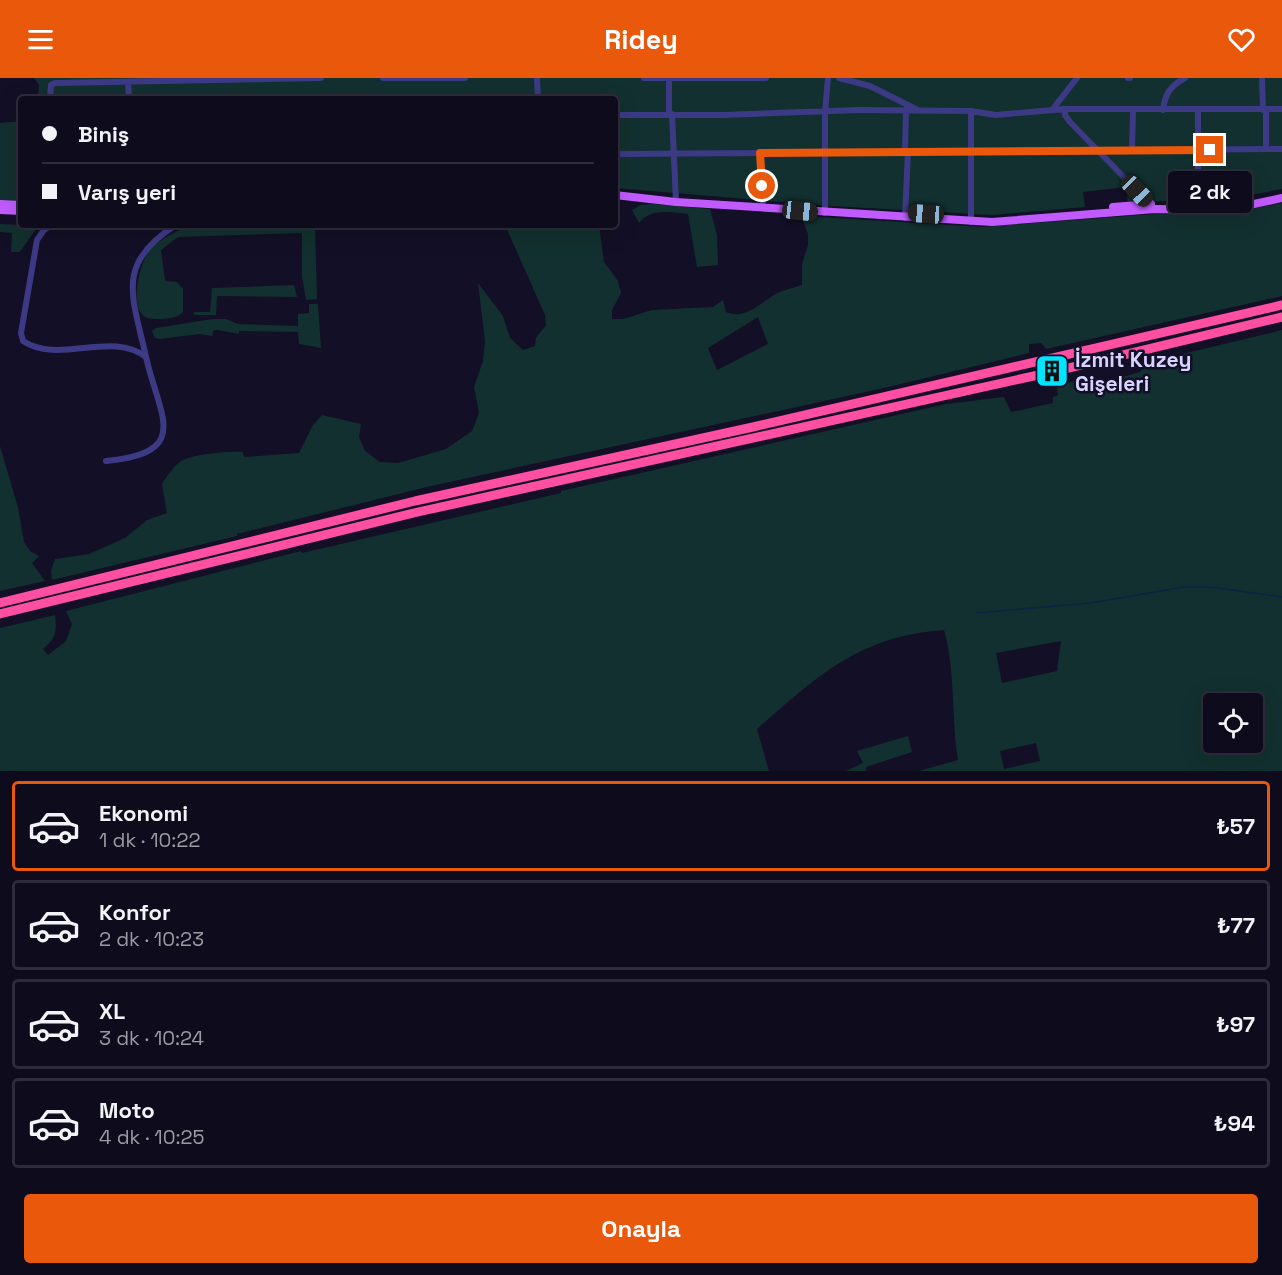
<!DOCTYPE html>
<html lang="tr">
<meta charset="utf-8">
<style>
:root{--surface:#0e0b1c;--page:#171425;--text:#f1f3f6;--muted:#9b9ba3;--line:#2e2b3b;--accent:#ea580c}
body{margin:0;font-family:"Space Grotesk",sans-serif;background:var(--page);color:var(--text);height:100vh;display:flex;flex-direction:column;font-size:22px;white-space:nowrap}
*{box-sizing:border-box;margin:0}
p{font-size:20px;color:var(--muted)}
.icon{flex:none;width:33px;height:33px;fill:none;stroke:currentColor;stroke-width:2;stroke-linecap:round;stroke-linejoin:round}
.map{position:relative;height:693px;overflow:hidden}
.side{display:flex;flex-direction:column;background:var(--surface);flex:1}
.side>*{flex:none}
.banner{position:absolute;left:18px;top:18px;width:600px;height:132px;border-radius:6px;box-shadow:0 6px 24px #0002,0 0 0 2px var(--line);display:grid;align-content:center;height:132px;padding:0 24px;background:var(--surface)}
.fabs{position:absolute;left:1203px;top:615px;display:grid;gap:12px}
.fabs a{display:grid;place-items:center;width:60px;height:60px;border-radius:6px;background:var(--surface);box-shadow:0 6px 24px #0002,0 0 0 2px var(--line);font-size:30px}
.end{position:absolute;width:27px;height:27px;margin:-14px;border:8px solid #ea580c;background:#fff;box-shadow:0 0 0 3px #fff}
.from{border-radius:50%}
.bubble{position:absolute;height:42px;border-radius:6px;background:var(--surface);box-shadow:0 6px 24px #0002,0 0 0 2px var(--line);font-size:20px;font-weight:700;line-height:42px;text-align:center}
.car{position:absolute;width:18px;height:36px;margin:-18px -9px;border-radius:8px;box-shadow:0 0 4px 2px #0007;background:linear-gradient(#222 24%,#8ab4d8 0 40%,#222 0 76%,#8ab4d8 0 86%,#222 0)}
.banner b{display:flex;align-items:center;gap:21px;height:57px;font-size:22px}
.banner b+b{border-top:2px solid var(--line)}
.banner i{width:15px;height:15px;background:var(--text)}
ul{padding:10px 0 0;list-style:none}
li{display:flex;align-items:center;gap:18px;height:90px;margin:0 12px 9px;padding:0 12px;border:3px solid var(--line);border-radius:6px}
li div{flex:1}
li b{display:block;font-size:22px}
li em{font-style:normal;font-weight:700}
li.selected{border-color:var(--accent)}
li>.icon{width:54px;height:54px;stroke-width:1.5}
.button{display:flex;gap:12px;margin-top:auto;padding:12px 24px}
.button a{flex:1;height:69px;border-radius:6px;background:var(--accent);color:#fff;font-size:24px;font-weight:700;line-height:69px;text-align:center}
header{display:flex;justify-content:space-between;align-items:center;height:78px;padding:0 24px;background:var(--accent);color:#fff;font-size:27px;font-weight:700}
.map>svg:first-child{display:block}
.green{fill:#12302f;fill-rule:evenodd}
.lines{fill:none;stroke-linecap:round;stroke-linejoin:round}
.stream{stroke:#0c2248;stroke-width:1.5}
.minor{stroke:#3d3a85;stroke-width:6}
.major{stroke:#c25bff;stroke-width:8}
.highway{stroke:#ff4fa3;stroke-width:9}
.route{stroke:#ea580c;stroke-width:8}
.labels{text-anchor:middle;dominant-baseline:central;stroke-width:5;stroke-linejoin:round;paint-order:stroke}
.poi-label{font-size:21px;font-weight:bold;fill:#d9d4ff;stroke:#130f26;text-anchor:start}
</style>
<header><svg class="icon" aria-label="menu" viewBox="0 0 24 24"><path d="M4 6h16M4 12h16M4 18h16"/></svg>Ridey<svg class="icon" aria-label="heart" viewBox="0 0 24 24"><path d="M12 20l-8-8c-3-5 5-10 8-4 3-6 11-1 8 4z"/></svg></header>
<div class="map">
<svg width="1282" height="693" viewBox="0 0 1282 693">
<rect width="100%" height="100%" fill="#130f26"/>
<path class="green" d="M34,0H1282V111L1203,126L1159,123L1128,126L1126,109L1083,114L1085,129L992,137L831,128L615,110V21H38L39,7Z
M21,43V126L0,125V45Z
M1282,125V218L1046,271L1041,265L1029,266V275L884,310L431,408L237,456V458L52,502L51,492L55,481L89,476L125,460L147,442L167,435L162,406C168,397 175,385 185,381C198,376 229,373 243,374L244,379L299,375L313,347L322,337L361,346L359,359L365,373L380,384L398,385L446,371L472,353L479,335L474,309L483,283L485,263L478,205L503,238L510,260L523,272L535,268L536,260L546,247L545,237L505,147H599L604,184L618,203L621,215L612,232V241H623L652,232L713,229L723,222L726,234C745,242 759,226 774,217C782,212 793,210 802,207V186L808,167V156L801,138L983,149L1155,136H1225ZM758,239L768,266L717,292L708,270Z
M653,126L710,131L717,157L718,187L697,189L688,136C671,134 650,130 639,145L632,132L641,127Z
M0,146L38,148L20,174H11L12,155L0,154Z
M315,149L317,221L306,222L302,198V155L178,159L161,172L165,203L177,204L183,211V234C177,240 171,240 162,241C155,241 146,242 141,235C131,222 140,185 149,173C156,164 169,157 180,152Z
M294,207L297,219L217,218L216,237H194V234H210L212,210Z
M309,226H318L321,270L299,266L298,254L239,253V256L218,252H214L212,258L199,256L160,261L155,260L152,253L156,250L213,241H226L238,246L298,248V236L309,235Z
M1282,252V693H919L958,682C951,639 956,595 944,552C859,558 818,598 757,651L769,693H0V550L55,537C57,554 56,560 43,571L48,577L66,563L72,546L66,533L301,473L302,475L561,415V413L946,326L1004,319L1011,334L1053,325V319L1058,317L1056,307L1084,301L1087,310L1140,294L1149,284ZM1061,563L1057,593L1002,605L996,575ZM1214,626H1252V664H1214ZM1036,665L1040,683L1004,691L1000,673Z
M0,368L18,430L24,464L30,473L39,478L32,485L45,503L0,513Z
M908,658L912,674L866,689V693H846L863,685L857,673Z"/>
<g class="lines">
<path class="stream" d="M977,535L1090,525L1184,509H1211L1282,519"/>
<path class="minor" d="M383,0H465
M537,0L538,21
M644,0H766
M839,0L870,8L916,31
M1128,0H1130
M1262,0L1263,32
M128,4L129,21
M50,21L51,7L55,5L321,0
M1065,31V37L1070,44L1151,127
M1052,32L1077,0
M1163,32C1165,16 1170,8 1185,0
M971,33V144
M669,36V0
M672,36L676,124
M615,37H723L857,32L971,33L996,37L1065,31H1282
M1266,71V32
M1132,72L1133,33
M905,73L906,32
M760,75L763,129
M615,76L1282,71
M1198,133V32
M825,135V34L828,0
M905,140L908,73
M52,147L44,152L37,162L21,255L23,263C59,287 111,252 146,279C159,338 193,375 106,383
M146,279C133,219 114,186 176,147"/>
<path class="major" d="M615,117L676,124L992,144L1155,131L1226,132L1282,120
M0,126L21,127
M1113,129L1151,126
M0,132L21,133"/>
<path class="highway" d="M0,525L415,423L753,349L1282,227
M0,536L418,434L1052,294L1282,239"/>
</g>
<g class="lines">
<path class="route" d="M762,108L760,75L1210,72"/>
</g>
<defs>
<symbol id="building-square" viewBox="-11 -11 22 22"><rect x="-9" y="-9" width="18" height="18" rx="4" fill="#00e5ff" stroke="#130f26"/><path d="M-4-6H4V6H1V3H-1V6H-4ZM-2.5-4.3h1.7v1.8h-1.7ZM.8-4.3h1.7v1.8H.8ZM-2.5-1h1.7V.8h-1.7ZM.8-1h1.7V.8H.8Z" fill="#111"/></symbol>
</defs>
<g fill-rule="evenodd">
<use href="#building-square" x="1033" y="274" width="38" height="38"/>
</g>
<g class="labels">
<g class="poi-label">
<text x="1075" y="281">İzmit Kuzey<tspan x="1075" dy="24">Gişeleri</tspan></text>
</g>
</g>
</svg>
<div class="fabs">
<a><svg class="icon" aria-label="locate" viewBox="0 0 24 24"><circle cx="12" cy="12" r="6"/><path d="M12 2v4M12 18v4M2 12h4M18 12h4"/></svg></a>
</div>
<i class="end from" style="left:762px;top:108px"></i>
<i class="end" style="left:1210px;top:72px"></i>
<div class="bubble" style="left:1168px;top:93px;width:84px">2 dk</div>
<i class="car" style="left:1137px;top:113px;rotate:136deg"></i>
<i class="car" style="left:800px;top:133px;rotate:96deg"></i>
<i class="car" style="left:926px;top:136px;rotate:274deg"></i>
<div class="banner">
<b><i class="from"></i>Biniş</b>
<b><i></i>Varış yeri</b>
</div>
</div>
<section class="side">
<ul>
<li class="selected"><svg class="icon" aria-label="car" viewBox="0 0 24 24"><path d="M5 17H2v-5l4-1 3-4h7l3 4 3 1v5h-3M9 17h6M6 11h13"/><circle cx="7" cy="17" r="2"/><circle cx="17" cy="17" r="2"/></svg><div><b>Ekonomi</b><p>1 dk · 10:22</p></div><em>₺57</em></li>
<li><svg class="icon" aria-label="car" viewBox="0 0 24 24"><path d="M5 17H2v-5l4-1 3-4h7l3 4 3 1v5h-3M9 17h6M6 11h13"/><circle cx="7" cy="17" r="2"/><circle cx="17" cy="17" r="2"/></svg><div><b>Konfor</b><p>2 dk · 10:23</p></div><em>₺77</em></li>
<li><svg class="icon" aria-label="car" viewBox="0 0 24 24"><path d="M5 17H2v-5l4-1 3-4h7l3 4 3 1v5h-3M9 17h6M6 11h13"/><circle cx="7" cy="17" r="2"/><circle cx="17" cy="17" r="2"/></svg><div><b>XL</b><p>3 dk · 10:24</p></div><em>₺97</em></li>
<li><svg class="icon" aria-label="car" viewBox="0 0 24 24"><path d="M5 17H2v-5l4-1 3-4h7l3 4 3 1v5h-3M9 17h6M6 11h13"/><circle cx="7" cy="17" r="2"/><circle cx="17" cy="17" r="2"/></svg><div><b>Moto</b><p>4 dk · 10:25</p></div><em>₺94</em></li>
</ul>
<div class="button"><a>Onayla</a></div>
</section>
